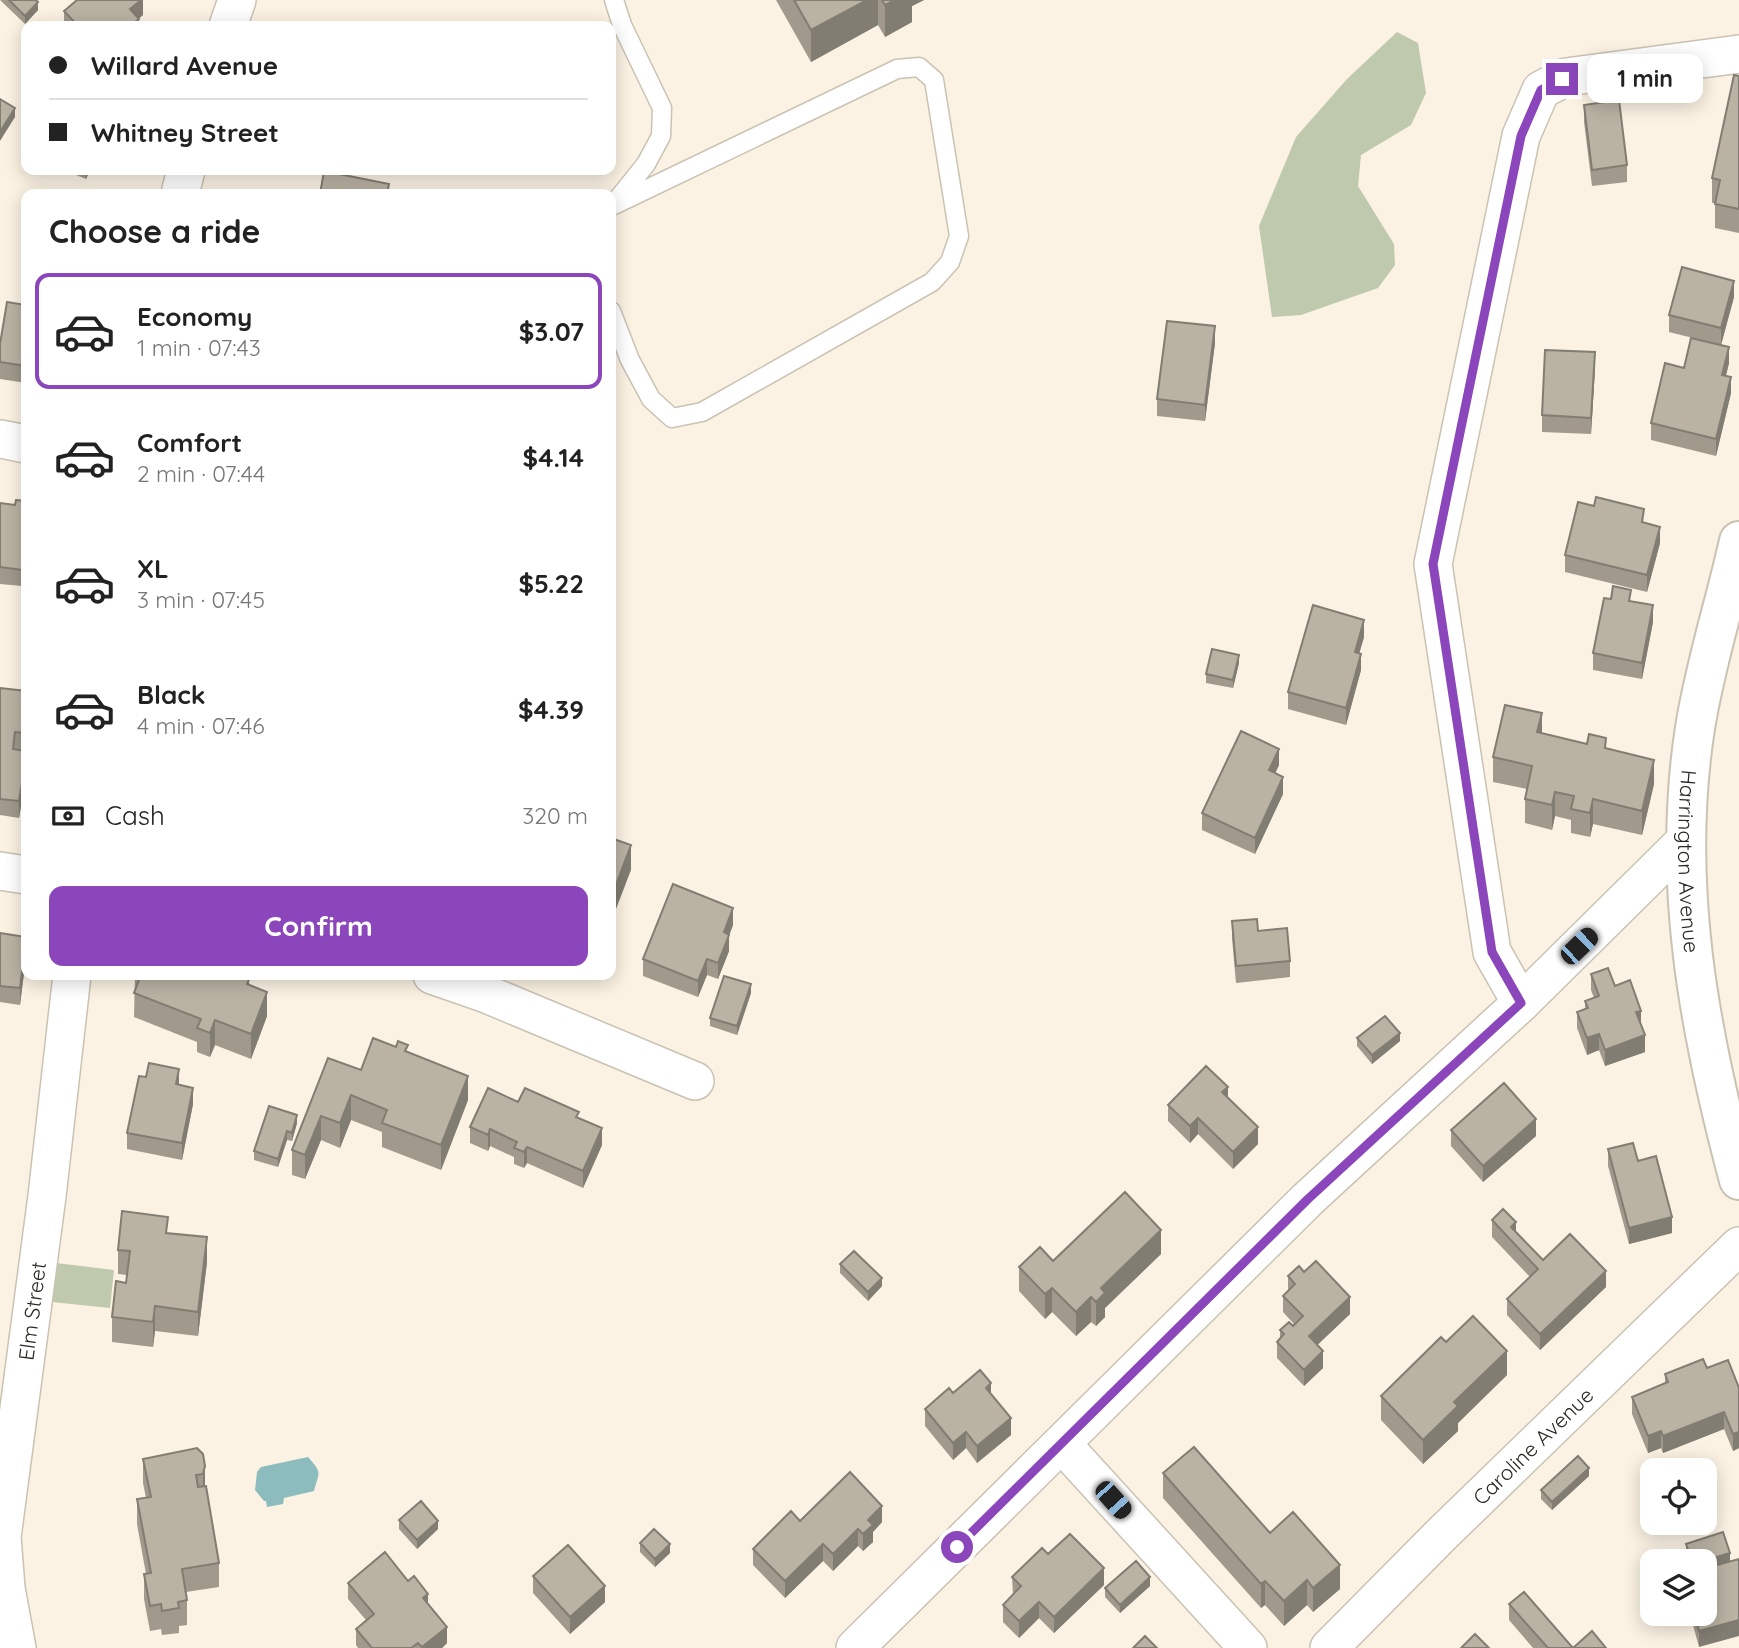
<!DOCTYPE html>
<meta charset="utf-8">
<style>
:root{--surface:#fff;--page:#f6f6f6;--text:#222;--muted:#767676;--line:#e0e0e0;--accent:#8a46ba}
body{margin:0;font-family:Quicksand,sans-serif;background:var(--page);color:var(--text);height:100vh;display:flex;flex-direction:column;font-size:26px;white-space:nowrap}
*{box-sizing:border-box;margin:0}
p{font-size:23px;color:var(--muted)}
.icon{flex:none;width:38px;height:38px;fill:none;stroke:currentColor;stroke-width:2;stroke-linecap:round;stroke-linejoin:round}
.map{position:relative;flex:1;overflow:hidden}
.panel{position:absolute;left:21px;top:189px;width:595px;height:791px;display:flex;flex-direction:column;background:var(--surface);border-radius:14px;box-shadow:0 4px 18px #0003}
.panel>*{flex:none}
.top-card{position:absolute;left:21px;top:21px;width:595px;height:154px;border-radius:14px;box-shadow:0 4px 18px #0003;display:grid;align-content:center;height:154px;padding:0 28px;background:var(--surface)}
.buttons{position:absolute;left:1640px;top:1458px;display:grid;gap:14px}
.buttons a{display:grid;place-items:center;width:77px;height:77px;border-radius:14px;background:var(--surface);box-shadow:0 4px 18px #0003;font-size:35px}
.end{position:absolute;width:32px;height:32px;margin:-16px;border:9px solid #8a46ba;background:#fff;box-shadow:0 0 0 4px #fff}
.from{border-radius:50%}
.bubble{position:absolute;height:49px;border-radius:14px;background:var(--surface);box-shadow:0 4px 18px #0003;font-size:23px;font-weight:700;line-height:49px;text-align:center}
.car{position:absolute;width:21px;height:42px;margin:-21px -10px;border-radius:9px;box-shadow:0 0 5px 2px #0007;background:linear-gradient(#222 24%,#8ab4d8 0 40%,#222 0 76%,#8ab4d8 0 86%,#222 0)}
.top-card b{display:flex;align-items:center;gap:24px;height:66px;font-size:26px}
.top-card b+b{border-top:2px solid var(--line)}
.top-card i{width:18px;height:18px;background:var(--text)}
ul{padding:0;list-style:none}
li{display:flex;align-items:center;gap:21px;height:116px;margin:0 14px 10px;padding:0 14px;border:4px solid transparent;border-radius:14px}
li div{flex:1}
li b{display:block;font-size:26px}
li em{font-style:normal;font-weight:700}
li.selected{border-color:var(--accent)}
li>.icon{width:63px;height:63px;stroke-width:1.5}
h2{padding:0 28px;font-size:32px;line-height:84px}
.pay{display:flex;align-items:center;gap:18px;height:77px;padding:0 28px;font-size:26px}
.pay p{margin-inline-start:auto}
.button{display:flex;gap:14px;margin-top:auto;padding:14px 28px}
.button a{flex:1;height:80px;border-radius:14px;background:var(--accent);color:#fff;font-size:28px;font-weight:700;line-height:80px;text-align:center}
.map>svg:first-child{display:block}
.green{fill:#bec9ad}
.water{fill:#8cbcbe}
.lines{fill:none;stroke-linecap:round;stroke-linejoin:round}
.service-casing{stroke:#cac2b3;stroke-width:21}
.minor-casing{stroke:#cac2b3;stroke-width:40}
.secondary-casing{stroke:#cac2b3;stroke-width:42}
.service{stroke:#fff;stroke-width:18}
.minor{stroke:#fff;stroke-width:37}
.secondary{stroke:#fff;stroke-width:38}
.wall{fill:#a0998c}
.shaded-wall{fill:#827d72}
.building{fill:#bab2a3;stroke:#827d72;stroke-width:2}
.route{stroke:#8a46ba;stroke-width:9}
.labels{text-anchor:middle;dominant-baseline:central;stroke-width:7;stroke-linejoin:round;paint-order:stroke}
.street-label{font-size:21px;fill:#2b2722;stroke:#fbf2e3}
</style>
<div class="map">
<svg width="1739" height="1648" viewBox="0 0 1739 1648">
<rect width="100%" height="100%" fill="#fbf2e3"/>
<path class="green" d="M1397,32L1418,43L1426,93L1411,125L1361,155L1358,186L1394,244L1395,265L1378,288L1301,315L1272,317L1259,226L1296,137L1347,79Z
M56,1263L114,1270L110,1308L52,1302Z"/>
<path class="water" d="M308,1457C323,1474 319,1472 314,1491L284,1498L283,1504L267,1507L266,1501H264L255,1490L257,1472L261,1467Z"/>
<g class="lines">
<defs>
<path id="service" d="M614,0L622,25L662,108L661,136L646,164L617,200
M611,311L630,360L651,399L672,418L702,412L932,282L950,262L959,236L934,80L919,67L897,69L614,205"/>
<g id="minor">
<path d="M228,26L237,0"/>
<path d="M180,194L186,170"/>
<path d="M0,439L26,444"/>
<path d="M0,871L26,875"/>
<path d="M432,975L484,993L695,1081"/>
<path d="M1521,1003L1492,952L1433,564L1521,136L1541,90L1566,77L1739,54"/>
<path d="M1062,1444L1248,1648"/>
<path id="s1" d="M17,1648L6,1588L2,1537L47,1196L72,975"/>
<path d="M855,1648L1308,1199L1521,1003L1686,840"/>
<path id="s2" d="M1329,1648L1442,1534L1739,1246"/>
</g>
<g id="secondary">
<path id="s3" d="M1739,541C1725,604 1705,665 1695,728C1671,883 1699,1031 1739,1180"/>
</g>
</defs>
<use href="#service" class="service-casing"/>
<use href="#minor" class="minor-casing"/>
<use href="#secondary" class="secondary-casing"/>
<use href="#service" class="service"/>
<use href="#minor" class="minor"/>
<use href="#secondary" class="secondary"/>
</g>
<path class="wall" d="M0,0H36L38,10L25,24Z
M143,0V15L139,18V26H64V11Z
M776,0H924L912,6V22L885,37L878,25L811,62Z
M1739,76V233L1715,228V203H1712V178Z
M1584,105L1627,165V182L1592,186L1584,122Z
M64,170H90L86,179Z
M26,242V271L23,270V254Z
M1734,297L1721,345L1669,332V315Z
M26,305V383L0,379V344Z
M1215,343L1205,421L1157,416V399Z
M1729,363L1726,376L1731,393L1716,456L1651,440V423L1684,368Z
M1595,368L1591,434L1542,432V415Z
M26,501V575H24L22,586L0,584V503L15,505Z
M1644,523L1660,543L1647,592L1565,572V555Z
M1631,601L1653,622L1642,679L1593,670V653Z
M1364,637L1359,653L1361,670L1346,725L1288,709V692Z
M1239,663L1233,688L1206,683V674Z
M0,688L26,691V750H15L26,769V800H22L19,818L0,815Z
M1542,733L1606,748L1654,784L1642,835L1593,824L1590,837L1571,833V820L1555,816L1552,830L1525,823V799L1527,789L1493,782V757Z
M1279,765L1275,773L1283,794L1255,854L1202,830V813Z
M1232,921L1258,931L1290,961V977L1236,983L1232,938Z
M733,925L729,935V951L718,979L707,975L698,997L643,976V959Z
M0,933L26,937V957L20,1005L0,1002Z
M1591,974L1615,986L1641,1026L1645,1052L1605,1066L1599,1050L1587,1055L1577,1028V1012L1585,1009V1001L1594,998L1591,990Z
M135,975H245L267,1016L251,1059L215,1045L210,1057L197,1052V1042L134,1017Z
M751,993L737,1035L710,1026V1018Z
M1357,1038L1400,1041L1372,1064L1357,1046Z
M408,1052L468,1100L441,1170L382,1147V1132L351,1120L340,1148L321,1140L305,1179L292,1175V1150L328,1058L361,1070Z
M179,1085L193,1104L182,1160L127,1149V1133Z
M1228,1097L1258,1144L1233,1169L1198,1134L1190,1143L1168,1121V1105Z
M518,1102L579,1118L602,1145L583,1188L527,1163L524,1168L514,1164V1157L490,1146L488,1151L470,1143V1127Z
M297,1123L292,1141L287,1140L278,1167L254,1160V1151Z
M1451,1130L1536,1136L1483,1182L1451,1146Z
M1608,1149L1638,1161L1672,1233L1629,1244L1608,1166Z
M1492,1220L1516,1233L1543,1260L1606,1287L1540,1350L1507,1315V1299L1530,1277L1492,1237Z
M168,1233L207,1262L198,1336L155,1331L153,1347L112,1342V1317L126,1283L127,1275L118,1274V1250Z
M1161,1254L1105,1308V1317L1096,1326L1091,1322L1076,1336L1052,1312L1045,1319L1019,1291V1267L1053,1261Z
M840,1264L882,1286L868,1301L840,1273Z
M1304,1272L1350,1314L1317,1345L1323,1368L1304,1386L1277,1358V1342L1280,1339V1330L1293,1326L1294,1324L1283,1312V1296L1288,1291V1276Z
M1446,1342L1507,1375L1458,1423V1431L1423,1464L1381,1420V1396Z
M1707,1368L1739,1388V1448L1733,1451L1724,1429L1663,1453L1661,1448L1648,1453L1632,1414V1397L1665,1384V1374Z
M953,1393L991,1394L1011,1435L977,1463L966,1448L953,1460L925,1426V1409Z
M197,1448L205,1486L219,1563V1587L186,1592L187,1600V1625L179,1626V1633L162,1635L161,1629L150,1631L144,1599V1574H146L137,1524V1499L146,1498L143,1483V1459Z
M1163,1473L1270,1533L1340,1589L1313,1612L1307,1605L1284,1626L1265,1605L1261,1608L1163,1498Z
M1589,1476L1552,1510L1541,1499V1490Z
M399,1520L438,1529L417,1549L399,1529Z
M800,1521L882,1522L873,1532V1542L863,1551L858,1546L833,1571L823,1561L785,1598L753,1565V1549Z
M1723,1532L1699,1647L1690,1614H1704L1706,1569L1704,1570V1561H1689L1686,1552V1544Z
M640,1543L670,1553L655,1567L640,1552Z
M1048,1554L1104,1585L1054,1633L1039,1618L1019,1638L1003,1622V1605L1013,1595L1012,1577Z
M533,1576L605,1602L570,1634L533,1593Z
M408,1581L428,1604L447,1643L442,1648H358L356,1645V1629L366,1620L348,1599V1583Z
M1150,1586L1120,1613L1105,1597V1588Z
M1509,1604L1573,1648H1533L1509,1620Z"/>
<path class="shaded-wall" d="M141,0H143V15L130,26V9Z
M867,0H878V25L811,62V30Z
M895,0H924L912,6V22L885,37V5Z
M38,2V10L25,24V16Z
M139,19V26H131Z
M15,108V117L0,141V132Z
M86,170H90L86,179Z
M1734,281V297L1721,345V328Z
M1215,326V343L1205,421V405Z
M1729,347V363L1722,391V375Z
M1595,352V368L1591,434V418Z
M1731,377V393L1716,456V439Z
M1660,527V543L1647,592V575Z
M24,558V575L22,586V570Z
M1653,605V622L1642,679V663Z
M1364,620V637L1355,668V652Z
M1361,654V670L1346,725V708Z
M1239,655V663L1233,688V680Z
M1542,713V737L1537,732Z
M1279,749V765L1269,787V770Z
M1654,760V784L1642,835V811Z
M1283,777V794L1255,854V838Z
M22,783V800L19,818V801Z
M1555,792V816L1552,830V805Z
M1593,799V824L1590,837V813Z
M631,845V870L611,922V898Z
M733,908V925L724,949V932Z
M729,935V951L718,979V963Z
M26,940V957L20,1005V988Z
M707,959V975L698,997V981Z
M751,984V993L737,1035V1026Z
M267,992V1016L251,1059V1034Z
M1641,1011V1027L1636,1012Z
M215,1020V1045L210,1057V1033Z
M1400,1033V1041L1372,1064V1055Z
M1599,1034V1050L1587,1055V1038Z
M1645,1035V1052L1605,1066V1050Z
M179,1069V1085L176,1084Z
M468,1076V1100L441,1170V1145Z
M1228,1087V1104L1222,1092Z
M193,1088V1104L182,1160V1143Z
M351,1095V1120L340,1148V1123Z
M297,1115V1123L292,1141V1133Z
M321,1116V1140L305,1179V1155Z
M1198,1118V1134L1190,1143V1126Z
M1536,1119V1136L1483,1182V1166Z
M1258,1127V1144L1233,1169V1152Z
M602,1128V1145L583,1188V1171Z
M490,1129V1146L488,1151V1135Z
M287,1131V1140L278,1167V1159Z
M527,1147V1163L524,1168V1152Z
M1672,1217V1233L1629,1244V1228Z
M1516,1222V1239L1511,1227Z
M1161,1230V1254L1105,1308V1317L1096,1326V1302L1101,1288Z
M207,1237V1262L198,1336V1312Z
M1606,1271V1287L1540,1350V1334Z
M882,1278V1286L868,1301V1292Z
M1052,1288V1312L1045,1319V1294Z
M1091,1297V1322L1076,1336V1312Z
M1350,1297V1314L1309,1353V1336Z
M155,1306V1331L153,1347V1322Z
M1323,1351V1368L1304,1386V1370Z
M1507,1351V1375L1458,1423V1431L1423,1464V1440L1454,1402Z
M991,1383V1400L986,1388Z
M1724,1412V1429L1663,1453V1436Z
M1011,1418V1435L977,1463V1446Z
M1661,1431V1448L1648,1453V1436Z
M966,1432V1448L953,1460V1443Z
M1739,1432V1448L1733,1451V1434Z
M205,1466V1490L203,1498V1474Z
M1589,1468V1476L1552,1510V1502Z
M882,1506V1522L873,1532V1542L863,1551V1534L868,1520Z
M438,1521V1529L417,1549V1540Z
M858,1529V1546L833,1571V1554Z
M670,1544V1553L655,1567V1559Z
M823,1544V1561L785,1598V1581Z
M1730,1553V1561L1704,1570V1561Z
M1340,1565V1589L1313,1612V1588Z
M1104,1568V1585L1054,1633V1617Z
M1150,1577V1586L1120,1613V1605Z
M1307,1580V1605L1284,1626V1601Z
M1265,1581V1605L1261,1608V1584Z
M605,1586V1602L570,1634V1617Z
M428,1594V1610L423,1598Z
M1039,1602V1618L1019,1638V1621Z
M1739,1620V1636L1699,1647V1631Z
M447,1627V1643L442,1648H422Z"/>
<path class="building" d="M9,0H36L38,2L25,16Z
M77,0H141L130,9L139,19L131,26H78L64,11Z
M794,0H867L811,30Z
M882,0H895L885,5Z
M1734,75L1739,76V209L1715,204L1720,180L1712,178Z
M0,99L15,108L0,132Z
M1619,100L1627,165L1592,170L1584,105Z
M324,171L389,184L387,194H320Z
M26,242V255L23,254Z
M1682,267L1734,281L1721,328L1669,315Z
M7,302L26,305V366L0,362V344Z
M1167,321L1215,326L1205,405L1157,399Z
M1691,338L1729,347L1722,375L1731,377L1716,439L1651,423L1665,363L1684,368Z
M1545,350L1595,352L1591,418L1542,415Z
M1596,497L1644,509L1642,522L1660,527L1647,575L1565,555L1578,502L1594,506Z
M16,500L26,501V558H24L22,570L0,567V503L15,505Z
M1613,586L1631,590L1629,601L1653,605L1642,663L1593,653L1604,598L1611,599Z
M1313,605L1364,620L1355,652L1361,654L1346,708L1288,692Z
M1212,649L1239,655L1233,680L1206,674Z
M0,688L26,691V733L15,732L13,749L25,751L24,768L26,769V784L22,783L19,801L0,799Z
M1505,705L1542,713L1537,732L1587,744L1589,734L1606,738L1605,748L1654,760L1642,811L1593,799L1590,813L1571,809L1574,796L1555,792L1552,805L1525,799L1532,766L1493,757Z
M1241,731L1279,749L1269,770L1283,777L1255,838L1202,813Z
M611,838L631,845L611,898Z
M673,884L733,908L724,932L729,935L718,963L707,959L698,981L643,959Z
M1257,919L1258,931L1287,928L1290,961L1236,966L1232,921Z
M0,933L26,937L20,988L0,986Z
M1608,968L1615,986L1630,980L1641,1011L1636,1012L1645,1035L1605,1050L1599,1034L1587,1038L1577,1012L1588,1008L1585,1001L1599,996L1591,974Z
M141,975H245L250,977L247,984L267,992L251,1034L215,1020L210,1033L197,1028L201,1019L134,993Z
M724,976L751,984L737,1026L710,1018Z
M1385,1016L1400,1033L1372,1055L1357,1038Z
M373,1038L396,1047L398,1041L408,1045L405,1051L468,1076L441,1145L382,1123L387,1110L351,1095L340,1123L321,1116L305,1155L292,1150L328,1058L361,1070Z
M149,1063L179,1069L176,1084L193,1088L182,1143L127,1133L139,1076L146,1077Z
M1206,1066L1228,1087L1222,1092L1258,1127L1233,1152L1198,1118L1190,1126L1168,1105Z
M1504,1083L1536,1119L1483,1166L1451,1130Z
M488,1088L518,1102L525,1088L579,1112L576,1117L602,1128L583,1171L527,1147L524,1152L514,1148L517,1142L490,1129L488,1135L470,1127Z
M269,1106L297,1115L292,1133L287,1131L278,1159L254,1151Z
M1633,1143L1638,1161L1656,1156L1672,1217L1629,1228L1608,1149Z
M1125,1192L1161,1230L1101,1288L1105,1293L1096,1302L1091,1297L1076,1312L1052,1288L1045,1294L1019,1267L1040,1247L1053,1261Z
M1503,1209L1516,1222L1511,1227L1543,1260L1570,1234L1606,1271L1540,1334L1507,1299L1538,1269L1492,1220Z
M122,1211L168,1217L166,1233L207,1237L198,1312L155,1306L153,1322L112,1317L116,1281L126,1283L130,1251L118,1250Z
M854,1251L882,1278L868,1292L840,1264Z
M1316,1261L1350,1297L1309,1336L1323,1351L1304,1370L1277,1342L1284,1334L1280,1330L1289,1322L1293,1326L1303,1316L1283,1296L1295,1284L1288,1276L1299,1266L1304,1272Z
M1473,1316L1507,1351L1454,1402L1458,1406L1423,1440L1381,1396L1441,1337L1446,1342Z
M1703,1359L1707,1368L1728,1360L1739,1388V1432L1733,1434L1724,1412L1663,1436L1661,1431L1648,1436L1632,1397L1668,1382L1665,1374Z
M980,1370L991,1383L986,1388L1011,1418L977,1446L966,1432L953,1443L925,1409L949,1388L953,1393Z
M1194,1447L1270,1533L1293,1512L1340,1565L1313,1588L1307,1580L1284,1601L1265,1581L1261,1584L1163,1473Z
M197,1448L203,1454L205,1466L203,1474L196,1475L198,1487L206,1486L219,1563L182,1569L187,1600L178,1602L179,1608L162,1611L161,1604L150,1606L144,1574L151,1573L137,1499L151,1497L143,1459Z
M1578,1456L1589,1468L1552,1502L1541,1490Z
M850,1472L882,1506L868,1520L873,1525L863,1534L858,1529L833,1554L823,1544L785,1581L753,1549L791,1511L800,1521Z
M421,1501L438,1521L417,1540L399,1520Z
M654,1529L670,1544L655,1559L640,1543Z
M1723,1532L1730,1553L1704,1561H1692L1686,1544Z
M1070,1534L1104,1568L1054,1617L1039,1602L1019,1621L1003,1605L1021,1586L1012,1577L1042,1548L1048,1554Z
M568,1545L605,1586L570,1617L533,1576Z
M385,1552L408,1581L414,1576L428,1594L423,1598L447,1627L422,1647L418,1643L411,1648H372L356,1629L374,1614L348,1583Z
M1739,1559V1620L1699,1631L1694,1614H1704V1582L1710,1581L1706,1568Z
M1136,1561L1150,1577L1120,1605L1105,1588Z
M1524,1592L1573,1648H1548L1509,1604Z
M1592,1631L1606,1648H1573Z
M1475,1634L1489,1648H1461Z
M1145,1636L1157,1648H1133Z"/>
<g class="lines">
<path class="route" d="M957,1547L1308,1199L1521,1003L1492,952L1433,564L1521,136L1541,90L1562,79"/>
</g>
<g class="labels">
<g class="street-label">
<text stroke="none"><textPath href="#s3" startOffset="326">Harrington Avenue</textPath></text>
<text stroke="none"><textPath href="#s1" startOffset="340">Elm Street</textPath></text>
<text stroke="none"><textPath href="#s2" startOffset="287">Caroline Avenue</textPath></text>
</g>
</g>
</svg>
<div class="buttons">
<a><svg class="icon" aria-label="locate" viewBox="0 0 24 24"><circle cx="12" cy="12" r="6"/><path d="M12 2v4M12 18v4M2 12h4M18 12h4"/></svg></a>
<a><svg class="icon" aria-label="layers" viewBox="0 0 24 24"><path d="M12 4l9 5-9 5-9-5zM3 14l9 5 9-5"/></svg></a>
</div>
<i class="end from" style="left:957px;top:1547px"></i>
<i class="end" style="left:1562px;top:79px"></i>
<div class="bubble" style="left:1587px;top:54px;width:116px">1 min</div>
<i class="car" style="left:1579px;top:946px;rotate:46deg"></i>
<i class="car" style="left:1113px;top:1500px;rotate:138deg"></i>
<div class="top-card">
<b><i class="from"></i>Willard Avenue</b>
<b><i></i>Whitney Street</b>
</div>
<section class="panel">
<h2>Choose a ride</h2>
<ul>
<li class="selected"><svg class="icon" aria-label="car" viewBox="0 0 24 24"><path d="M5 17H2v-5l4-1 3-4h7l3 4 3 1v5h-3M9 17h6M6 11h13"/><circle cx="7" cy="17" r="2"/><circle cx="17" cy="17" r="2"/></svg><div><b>Economy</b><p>1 min · 07:43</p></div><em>$3.07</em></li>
<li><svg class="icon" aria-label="car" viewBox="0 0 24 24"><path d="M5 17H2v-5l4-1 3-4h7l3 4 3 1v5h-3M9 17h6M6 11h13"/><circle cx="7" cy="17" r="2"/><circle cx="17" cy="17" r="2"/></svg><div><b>Comfort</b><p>2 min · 07:44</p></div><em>$4.14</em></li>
<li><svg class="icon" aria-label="car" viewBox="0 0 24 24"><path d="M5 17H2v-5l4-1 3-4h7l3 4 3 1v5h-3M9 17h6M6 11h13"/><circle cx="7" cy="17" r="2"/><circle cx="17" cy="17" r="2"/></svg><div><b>XL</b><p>3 min · 07:45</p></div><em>$5.22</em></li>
<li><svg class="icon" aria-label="car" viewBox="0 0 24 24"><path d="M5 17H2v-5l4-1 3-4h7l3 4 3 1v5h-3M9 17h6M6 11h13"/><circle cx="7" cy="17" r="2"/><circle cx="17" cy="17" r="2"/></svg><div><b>Black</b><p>4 min · 07:46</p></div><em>$4.39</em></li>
</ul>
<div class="pay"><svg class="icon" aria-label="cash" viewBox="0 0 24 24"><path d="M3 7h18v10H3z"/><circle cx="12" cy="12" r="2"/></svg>Cash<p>320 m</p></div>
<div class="button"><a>Confirm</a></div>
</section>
</div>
